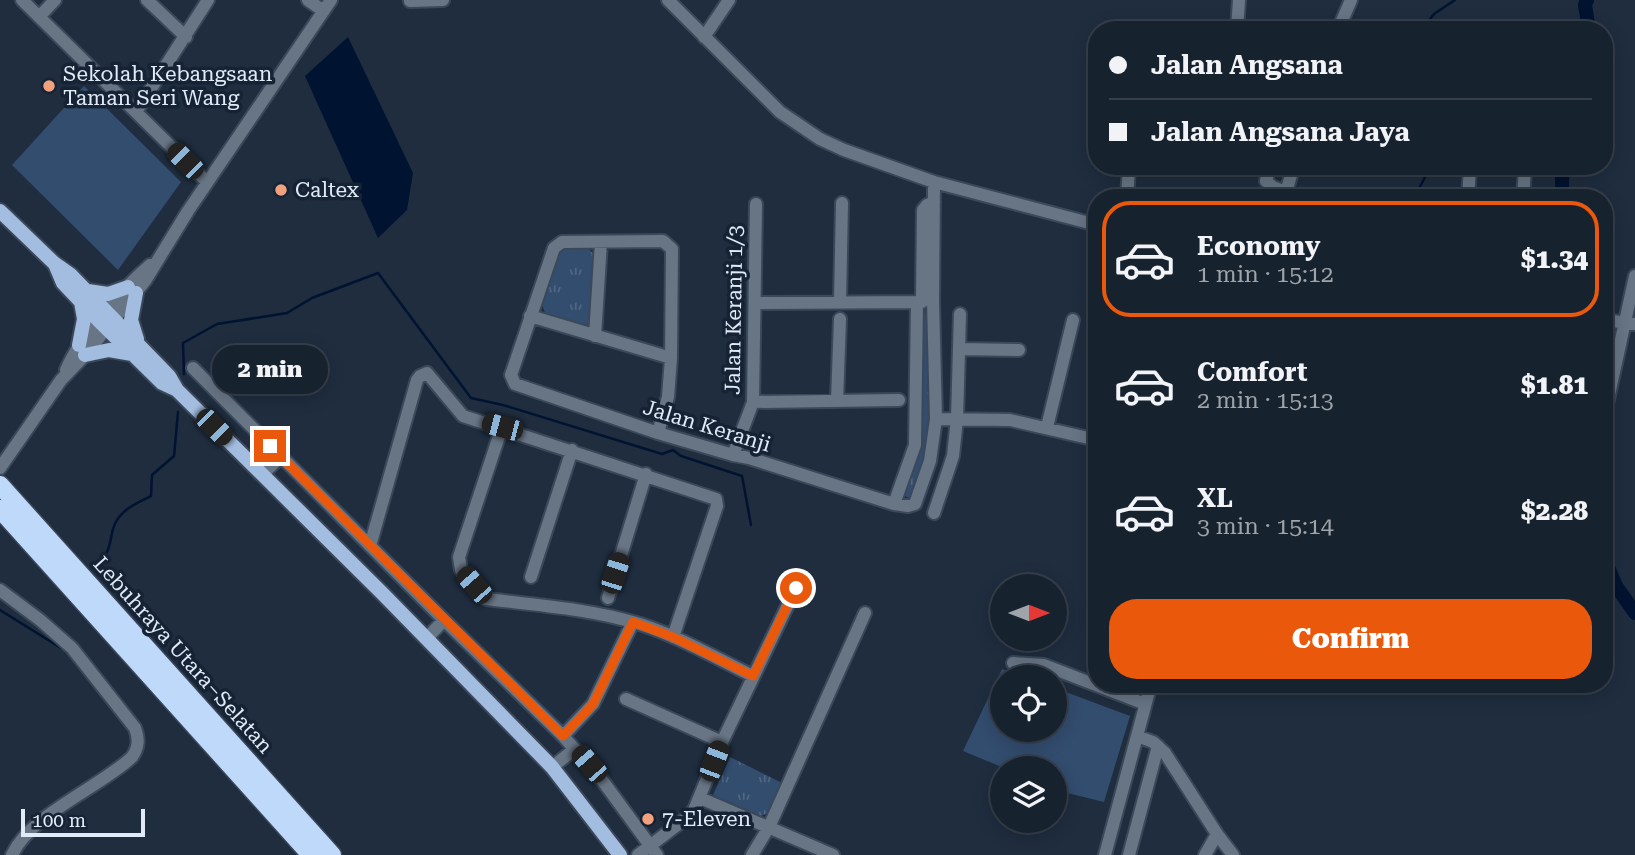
<!DOCTYPE html>
<meta charset="utf-8">
<style>
:root{--surface:#17222f;--page:#202a37;--text:#f1f3f6;--muted:#9ea4aa;--line:#363f4b;--accent:#ea580c}
body{margin:0;font-family:"Roboto Serif",serif;background:var(--page);color:var(--text);height:100vh;display:flex;flex-direction:column;font-size:26px;white-space:nowrap}
*{box-sizing:border-box;margin:0}
p{font-size:23px;color:var(--muted)}
.icon{flex:none;width:38px;height:38px;fill:none;stroke:currentColor;stroke-width:2;stroke-linecap:round;stroke-linejoin:round}
.map{position:relative;flex:1;overflow:hidden}
.details{position:absolute;left:1088px;top:189px;width:525px;height:504px;display:flex;flex-direction:column;background:var(--surface);border-radius:28px;box-shadow:0 4px 18px #0003,0 0 0 2px var(--line)}
.details>*{flex:none}
.banner{position:absolute;left:1088px;top:21px;width:525px;height:154px;border-radius:28px;box-shadow:0 4px 18px #0003,0 0 0 2px var(--line);display:grid;align-content:center;height:154px;padding:0 21px;background:var(--surface)}
.needle{width:46px;rotate:90deg}
.controls{position:absolute;left:990px;top:574px;display:grid;gap:14px}
.controls a{display:grid;place-items:center;width:77px;height:77px;border-radius:50%;background:var(--surface);box-shadow:0 4px 18px #0003,0 0 0 2px var(--line);font-size:35px}
.scale{position:absolute;left:21px;bottom:18px;width:124px;box-sizing:border-box;padding-left:7px;border:4px solid #e1ebf7;border-top:0;font-size:19px;line-height:24px;white-space:nowrap;color:#e1ebf7;-webkit-text-stroke:5px #152335;paint-order:stroke}
.end{position:absolute;width:32px;height:32px;margin:-16px;border:9px solid #ea580c;background:#fff;box-shadow:0 0 0 4px #fff}
.from{border-radius:50%}
.bubble{position:absolute;height:49px;border-radius:24px;background:var(--surface);box-shadow:0 4px 18px #0003,0 0 0 2px var(--line);font-size:23px;font-weight:800;line-height:49px;text-align:center}
.car{position:absolute;width:21px;height:42px;margin:-21px -10px;border-radius:9px;box-shadow:0 0 5px 2px #0007;background:linear-gradient(#222 24%,#8ab4d8 0 40%,#222 0 76%,#8ab4d8 0 86%,#222 0)}
.banner b{display:flex;align-items:center;gap:24px;height:66px;font-size:26px}
.banner b+b{border-top:2px solid var(--line)}
.banner i{width:18px;height:18px;background:var(--text)}
ul{padding:12px 0 0;list-style:none}
li{display:flex;align-items:center;gap:21px;height:116px;margin:0 14px 10px;padding:0 7px;border:4px solid transparent;border-radius:28px}
li div{flex:1}
li b{display:block;font-size:26px}
li em{font-style:normal;font-weight:800}
li.selected{border-color:var(--accent)}
li>.icon{width:63px;height:63px;stroke-width:1.5}
.primary-button{display:flex;gap:14px;margin-top:auto;padding:14px 21px}
.primary-button a{flex:1;height:80px;border-radius:28px;background:var(--accent);color:#fff;font-size:28px;font-weight:800;line-height:80px;text-align:center}
.map>svg:first-child{display:block}
.grass{fill:url(#grass-tufts)}
.pitch{fill:#334d6f}
.water{fill:#001330}
.lines{fill:none;stroke-linecap:round;stroke-linejoin:round}
.stream{stroke:#001330;stroke-width:2.5}
.river{stroke:#001330;stroke-width:14}
.minor-casing{stroke:#3a4859;stroke-width:16}
.major-casing{stroke:#3a4859;stroke-width:18}
.highway-casing{stroke:#3a4859;stroke-width:21}
.minor{stroke:#687585;stroke-width:12}
.major{stroke:#a2bddf;stroke-width:14}
.highway{stroke:#bfd9fa;stroke-width:18}
.route{stroke:#ea580c;stroke-width:9}
.poi-dot{fill:#f1a17d;stroke:#152335;stroke-width:2.5}
.labels{text-anchor:middle;dominant-baseline:central;stroke-width:7;stroke-linejoin:round;paint-order:stroke}
.poi-label{font-size:21px;fill:#e1ebf7;stroke:#152335;text-anchor:start}
.street-label{font-size:21px;fill:#e1ebf7;stroke:#152335}
</style>
<div class="map">
<svg width="1635" height="855" viewBox="0 0 1635 855">
<defs>
<pattern id="grass-tufts" width="24" height="20" patternUnits="userSpaceOnUse" patternTransform="scale(1.75)"><rect width="24" height="20" fill="#334d6f"/><path d="M3 7l-1-3M5 7V3M7 7l1-3M15 17l-1-3M17 17v-4M19 17l1-3" fill="none" stroke="#506784"/></pattern>
</defs>
<rect width="100%" height="100%" fill="#1f2d3f"/>
<path class="grass" d="M565,249H589L596,257L594,322L586,325L545,313L541,302L554,259Z
M923,312L929,315L932,370L929,446L911,499L903,495L918,444Z
M730,757L782,783L768,813L761,816L713,795Z"/>
<path class="pitch" d="M84,86L181,182L118,270L12,165Z
M1002,669L1024,677H1003V730H1055V688L1130,716L1104,802L1055,790V768H1004L963,751Z"/>
<path class="water" d="M348,37L413,173L407,210L378,238L305,76Z"/>
<g class="lines">
<path class="stream" d="M1422,30L1434,14L1455,0
M1414,198L1431,166
M184,374L183,343L217,324L287,313L312,298L378,273L471,398L503,405L662,454L673,450L681,456L742,476L751,525
M102,561C111,546 109,545 113,529C118,511 136,503 151,496L152,475L174,456L178,412
M0,610L61,648L62,644"/>
<path class="river" d="M1587,0L1585,5L1589,30
M1562,198V166
M1605,560L1616,586L1635,613"/>
<defs>
<path id="minor" d="M22,0L207,182
M147,0L186,37
M308,0L322,10
M668,0L780,112L820,139L844,150L934,182L1097,225
M410,1L443,0
M39,17L55,0
M1237,30L1239,0
M1338,30L1351,0
M704,37L729,0
M136,112L208,0
M1270,166L1266,181L1273,187L1286,192
M1127,198L1129,166
M1284,198L1294,166
M1468,198L1470,166
M1523,198L1525,166
M840,302L842,203
M922,302L923,210L927,205L934,202
M755,303L922,302
M530,316L671,358
M1605,320L1635,324
M595,336L601,242
M959,349L1019,350
M193,368L444,620L563,736L602,780L657,855
M66,370C81,335 121,290 150,265
M837,401L840,319
M753,402L899,400
M1605,413L1635,276
M936,419L1010,420L1097,440
M502,427L459,557L461,570L486,599C537,605 591,609 640,624C680,637 716,658 753,676
M1047,427L1073,320
M658,433L668,397L671,358L672,249L663,241L562,242L554,248L511,375L515,384L658,433L733,455L749,458L894,504L908,506L915,504L930,461L936,419L933,301L934,182
M733,455L753,402L756,204
M0,468L61,380L85,355L145,281L188,211L331,0
M262,475L280,457
M894,504L915,445L917,302
M934,513L953,456L957,419L960,314
M370,546L417,380L420,376L427,373L463,416L716,499L717,506L673,637
M531,577L572,450
M0,590L40,620L72,648L135,728C139,739 139,747 132,757C99,788 31,814 12,855
M608,598L646,474
M426,639L444,620
M1013,663L1044,665L1145,704
M626,699L722,742
M563,736L593,704L633,622
M1137,736L1153,742L1165,753L1217,834L1233,855
M552,767L575,749
M700,798L833,855
M638,855L685,819L694,810L722,742L796,588
M752,855L769,827L865,613
M1105,855L1151,684
M1129,855L1158,746
M1205,855L1217,834"/>
<path id="major" d="M0,211L54,263L71,275L169,376L177,390L382,593L552,767L620,855
M55,264L63,283L99,321L162,383L177,390
M88,291L108,294L128,287
M136,293L131,320L137,339
M79,345L84,319L81,302
M85,355L109,350L132,354"/>
<path id="highway" d="M0,485L332,855
M0,509L311,855"/>
</defs>
<use href="#minor" class="minor-casing"/>
<use href="#major" class="major-casing"/>
<use href="#highway" class="highway-casing"/>
<use href="#minor" class="minor"/>
<use href="#major" class="major"/>
<use href="#highway" class="highway"/>
</g>
<g class="lines">
<path class="route" d="M270,446L563,736L593,704L633,622L673,637L753,676L796,588"/>
</g>
<g class="poi-dot">
<circle cx="49" cy="86" r="7"/>
<circle cx="281" cy="190" r="7"/>
<circle cx="648" cy="819" r="7"/>
</g>
<g class="labels">
<g class="poi-label">
<text x="63" y="74">Sekolah Kebangsaan<tspan x="63" dy="24">Taman Seri Wang</tspan></text>
<text x="295" y="190">Caltex</text>
<text x="662" y="819">7-Eleven</text>
</g>
<g class="street-label">
<text transform="translate(734 310) rotate(-89)">Jalan Keranji 1/3</text>
<text transform="translate(707 426) rotate(17)">Jalan Keranji</text>
<text transform="translate(183 655) rotate(48)">Lebuhraya Utara–Selatan</text>
</g>
</g>
</svg>
<div class="controls">
<a><svg class="needle" viewBox="-14 -14 28 28"><path d="M0-13l5 13h-10z" fill="#e53935"/><path d="M0 13l5-13h-10z" fill="#9ea4aa"/></svg></a>
<a><svg class="icon" aria-label="locate" viewBox="0 0 24 24"><circle cx="12" cy="12" r="6"/><path d="M12 2v4M12 18v4M2 12h4M18 12h4"/></svg></a>
<a><svg class="icon" aria-label="layers" viewBox="0 0 24 24"><path d="M12 4l9 5-9 5-9-5zM3 14l9 5 9-5"/></svg></a>
</div>
<div class="scale">100 m</div>
<i class="end from" style="left:796px;top:588px"></i>
<i class="end" style="left:270px;top:446px"></i>
<div class="bubble" style="left:212px;top:345px;width:116px">2 min</div>
<i class="car" style="left:185px;top:161px;rotate:315deg"></i>
<i class="car" style="left:214px;top:427px;rotate:135deg"></i>
<i class="car" style="left:502px;top:427px;rotate:285deg"></i>
<i class="car" style="left:615px;top:573px;rotate:18deg"></i>
<i class="car" style="left:474px;top:585px;rotate:319deg"></i>
<i class="car" style="left:714px;top:761px;rotate:21deg"></i>
<i class="car" style="left:589px;top:764px;rotate:319deg"></i>
<div class="banner">
<b><i class="from"></i>Jalan Angsana</b>
<b><i></i>Jalan Angsana Jaya</b>
</div>
<section class="details">
<ul>
<li class="selected"><svg class="icon" aria-label="car" viewBox="0 0 24 24"><path d="M5 17H2v-5l4-1 3-4h7l3 4 3 1v5h-3M9 17h6M6 11h13"/><circle cx="7" cy="17" r="2"/><circle cx="17" cy="17" r="2"/></svg><div><b>Economy</b><p>1 min · 15:12</p></div><em>$1.34</em></li>
<li><svg class="icon" aria-label="car" viewBox="0 0 24 24"><path d="M5 17H2v-5l4-1 3-4h7l3 4 3 1v5h-3M9 17h6M6 11h13"/><circle cx="7" cy="17" r="2"/><circle cx="17" cy="17" r="2"/></svg><div><b>Comfort</b><p>2 min · 15:13</p></div><em>$1.81</em></li>
<li><svg class="icon" aria-label="car" viewBox="0 0 24 24"><path d="M5 17H2v-5l4-1 3-4h7l3 4 3 1v5h-3M9 17h6M6 11h13"/><circle cx="7" cy="17" r="2"/><circle cx="17" cy="17" r="2"/></svg><div><b>XL</b><p>3 min · 15:14</p></div><em>$2.28</em></li>
</ul>
<div class="primary-button"><a>Confirm</a></div>
</section>
</div>
